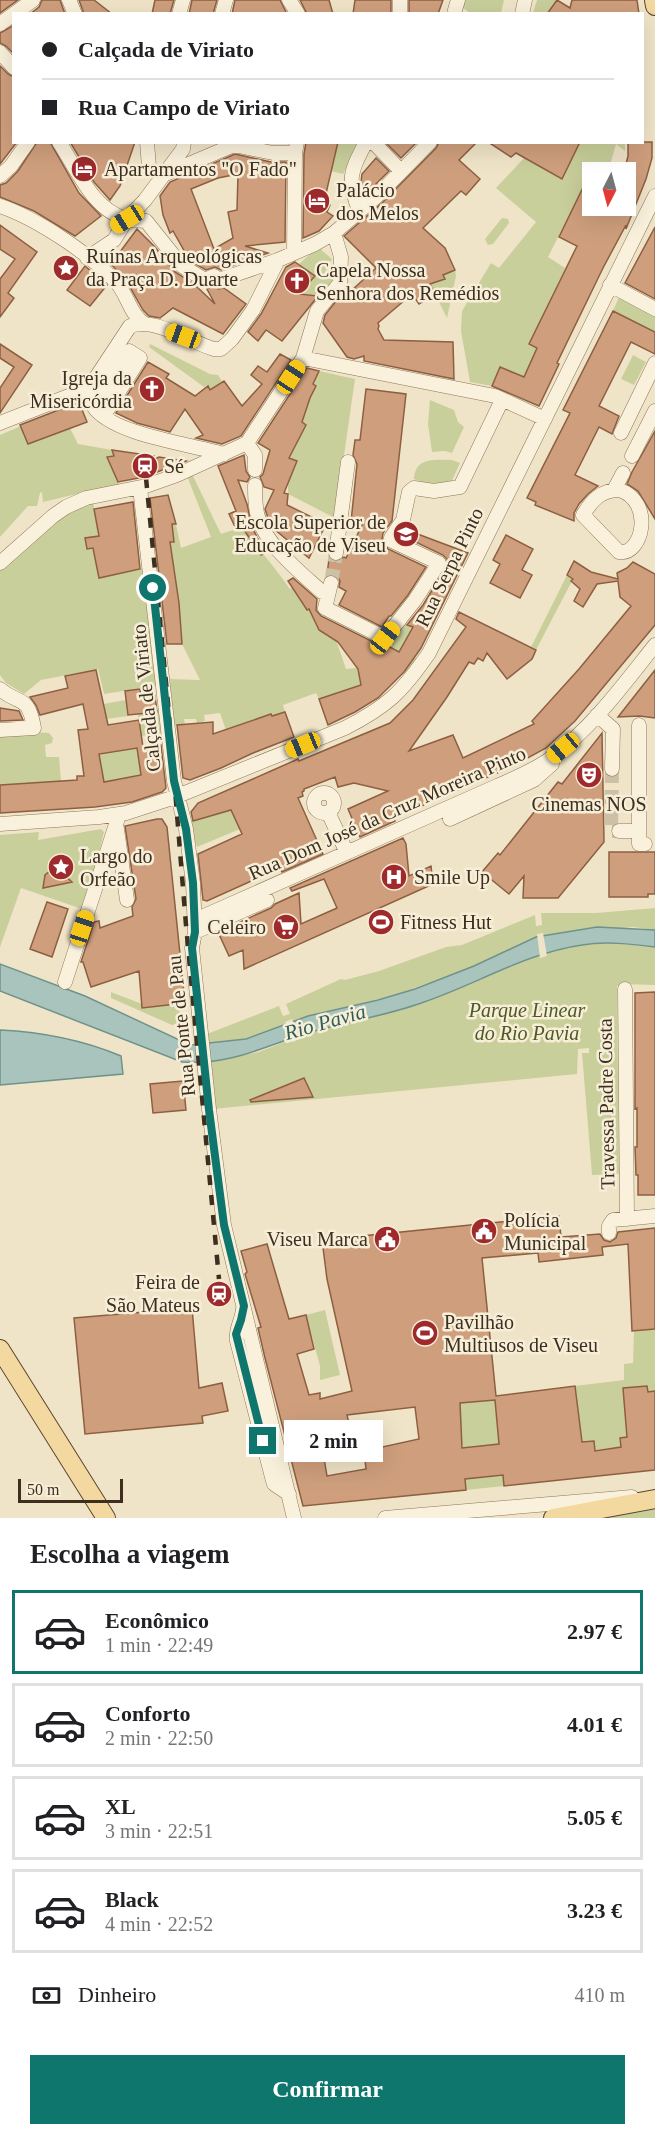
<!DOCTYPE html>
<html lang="pt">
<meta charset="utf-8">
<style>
:root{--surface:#fff;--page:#f2f2f2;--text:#202124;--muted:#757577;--line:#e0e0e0;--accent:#0f766e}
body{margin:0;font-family:"Times New Roman",serif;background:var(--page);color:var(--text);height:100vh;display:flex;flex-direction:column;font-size:22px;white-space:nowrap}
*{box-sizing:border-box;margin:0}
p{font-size:20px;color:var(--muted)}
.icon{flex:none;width:33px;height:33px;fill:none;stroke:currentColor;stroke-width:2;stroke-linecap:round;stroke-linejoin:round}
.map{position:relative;height:1518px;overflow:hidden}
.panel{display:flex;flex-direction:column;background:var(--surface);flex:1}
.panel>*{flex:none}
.hud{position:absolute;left:12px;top:12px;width:632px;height:132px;border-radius:0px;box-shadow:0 6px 24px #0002;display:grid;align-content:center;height:132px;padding:0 30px;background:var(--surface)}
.needle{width:39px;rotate:186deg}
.buttons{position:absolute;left:582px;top:162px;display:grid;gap:12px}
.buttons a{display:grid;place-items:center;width:54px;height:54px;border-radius:0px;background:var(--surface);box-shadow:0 6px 24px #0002;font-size:30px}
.scale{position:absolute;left:18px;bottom:15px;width:105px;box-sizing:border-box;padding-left:6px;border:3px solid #3d2e20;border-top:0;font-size:16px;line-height:21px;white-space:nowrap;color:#3d2e20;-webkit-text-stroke:4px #f7eed8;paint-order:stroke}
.end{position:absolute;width:27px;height:27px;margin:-14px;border:8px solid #0f766e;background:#fff;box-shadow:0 0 0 3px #fff}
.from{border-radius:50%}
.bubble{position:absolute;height:42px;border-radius:0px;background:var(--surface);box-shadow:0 6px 24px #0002;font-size:20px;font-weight:800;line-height:42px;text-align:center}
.car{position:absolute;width:18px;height:36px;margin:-18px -9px;border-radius:8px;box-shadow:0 0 4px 2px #0007;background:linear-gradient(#f5c518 24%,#345 0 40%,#f5c518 0 76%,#345 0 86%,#f5c518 0)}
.hud b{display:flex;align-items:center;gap:21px;height:57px;font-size:22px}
.hud b+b{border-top:2px solid var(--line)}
.hud i{width:15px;height:15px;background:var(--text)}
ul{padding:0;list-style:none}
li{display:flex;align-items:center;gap:18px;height:84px;margin:0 12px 9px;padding:0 18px;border:3px solid var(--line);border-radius:0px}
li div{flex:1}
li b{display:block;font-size:22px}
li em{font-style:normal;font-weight:800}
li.current{border-color:var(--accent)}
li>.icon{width:54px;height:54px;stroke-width:1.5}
h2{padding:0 30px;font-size:27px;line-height:72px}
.pay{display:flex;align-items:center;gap:15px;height:66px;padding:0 30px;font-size:22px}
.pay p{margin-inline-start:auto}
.cta{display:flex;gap:12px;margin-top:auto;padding:12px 30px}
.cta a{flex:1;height:69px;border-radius:0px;background:var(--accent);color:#fff;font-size:24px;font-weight:800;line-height:69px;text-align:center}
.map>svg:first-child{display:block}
.green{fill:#c9cf9b}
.water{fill:#a9c4bc;stroke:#6f938a;stroke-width:1.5}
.pier{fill:#f0e4c8}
.building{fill:#cf9f7d;stroke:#8d5f41;stroke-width:1.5;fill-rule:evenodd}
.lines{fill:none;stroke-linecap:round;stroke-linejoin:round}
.minor-tunnel{stroke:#ccc0a6;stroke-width:14;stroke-dasharray:14 7;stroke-linecap:butt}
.minor-casing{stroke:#8d765c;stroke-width:15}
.major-casing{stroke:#5b4430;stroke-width:20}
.minor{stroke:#faf1dc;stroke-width:14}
.major{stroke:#f3d9a0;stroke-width:18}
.rail{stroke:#3d2e20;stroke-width:4.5;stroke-dasharray:10 10;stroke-linecap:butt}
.route{stroke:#0f766e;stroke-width:8}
.labels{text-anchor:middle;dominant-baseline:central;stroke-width:5;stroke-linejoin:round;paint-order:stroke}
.poi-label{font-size:20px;fill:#3d2e20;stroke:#f7eed8;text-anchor:start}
.street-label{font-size:20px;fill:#3d2e20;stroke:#f7eed8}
.park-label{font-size:20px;font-style:italic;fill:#4d5a26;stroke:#f7eed8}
.water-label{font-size:21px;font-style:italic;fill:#2f5d5a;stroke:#f7eed8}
</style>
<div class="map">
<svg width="655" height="1518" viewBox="0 0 655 1518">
<rect width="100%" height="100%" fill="#f0e4c8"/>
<path class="green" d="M462,0H504L501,13H470L463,8Z
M537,0H557L547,13H533Z
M338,143H359L343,174L331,171Z
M580,143H625V151L616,144L608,172H592V183L587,180L548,257L565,268L529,344L537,348L524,377L500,367L492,386L470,382L461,331L462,311L491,263L499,268L536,222L496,188L524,158L562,179Z
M502,218L508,219L509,223L493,244L488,245L485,239Z
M318,247L332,259L324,274L338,282L320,296L299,294L315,276L299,264Z
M455,270L456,276L447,318L430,284L444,280L443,275Z
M620,295L655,313V332L613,311Z
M150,344L210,374L218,375L222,381L211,389L207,385L204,387L149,347Z
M633,355L646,362L634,385L621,379Z
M319,371L355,379L335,518L288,494V484L297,461L289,458L306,425L302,422L310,398L316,386L313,384Z
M430,400L454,410L458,422L464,427L452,453L445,451L432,452L428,424Z
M21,426L28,444L70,428L78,444L112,450L114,456L107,458L119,484L43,502L42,492L40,493L37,506H28L0,537V435Z
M452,460L460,463L450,485L436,489L414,479C415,457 435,460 452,460Z
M192,474L221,534L242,527C257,548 275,567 290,589L292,588L306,610L309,609L317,627L334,634L346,669L356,668L360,658H389L393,641L404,623L413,627L401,649L417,659L407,673L390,659L359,674L361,688L349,689L319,699L316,693L283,705L285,712L272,716L270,714L226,730L220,713L204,715L205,721L197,723L196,719H184L185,725L174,726L170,679L200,680L182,644L179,603L170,542L174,541L173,535H170L168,524H176L181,548L211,537L187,476Z
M93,501L99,536L85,539L87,549L95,548L99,578L144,568L156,686L104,694L98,669L41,680L24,694L6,683L0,675V568L62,513Z
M567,575L573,579L536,650L531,647Z
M126,700L128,716L106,719L103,704Z
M162,711L164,733L141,736L138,714Z
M34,732L49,733L53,738L52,743L45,745L46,757H59L61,781L0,785V734Z
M96,737L137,748L141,775L104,782Z
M231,810L240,829L197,847L188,822Z
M101,829L104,832L85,910L21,888L0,947V835L39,832L38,840Z
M655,908V930L633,927L536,937L474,966L396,995L319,1013L246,1039L208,1043L207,1034L279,1006L283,1016L290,1014L286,1004L341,979L345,980L379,971L446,947L462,945L535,915L536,926L542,925L541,913H596Z
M610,943L655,947V985L622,984V986H617L619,1174L592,1175L582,1053H589V1048L578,1049L577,1074L213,1109L210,1061L259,1052L302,1035L412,1006L551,951L582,945Z
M111,992L142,1004L143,1007L178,1004L182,1023L172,1025L111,998Z
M325,1310L340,1375L320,1380V1366L306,1315Z
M655,1329V1391L648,1392L647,1386L627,1437L620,1438L622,1453L609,1455L608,1449L595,1451L593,1441L582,1442L575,1386L624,1380V1364L633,1363L634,1331Z
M495,1400L504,1486L466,1490L459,1403Z
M655,1507V1518H598Z"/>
<path class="water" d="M597,927L655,930V947C631,944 606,941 582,945C526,953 477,984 424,1002C384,1017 341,1022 301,1035C259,1049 228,1065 182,1062L0,991V964L85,996L190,1045L246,1039L308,1016L378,1000L415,989L474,966L536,937Z
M0,1030C41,1032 83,1040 121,1056L123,1074L0,1085Z"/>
<path class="pier" d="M543,933L547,956L540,958L537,934Z
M292,1019L299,1039L293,1042L285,1022Z"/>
<path class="building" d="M0,0H18L0,13Z
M42,0H60L65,14H30L39,7Z
M79,0H94L112,14H84Z
M155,0H174L170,14H152Z
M192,0H217L213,14H189Z
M235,0H280L287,14H232Z
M300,0H329L333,14H307Z
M355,0H391V14H353Z
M409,0H443L438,14H409Z
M557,0L570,8L572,0H637L639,14H547Z
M14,25V54L6,46L0,43V33Z
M0,66L8,74L14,77V142H17L0,164Z
M37,142H50L79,193L101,216L75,236L34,211L0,197V185L6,183L18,171Z
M70,142H135L120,186L110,200L94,182Z
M306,142H338L324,202L330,205L327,212L333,216L319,231L303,238L304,154Z
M389,142H417L401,158L387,144Z
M439,142H477L459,160L480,179L466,195L461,191L423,228L445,248L455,270L443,275L445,279L430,284L435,294L419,304L412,294L378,323L379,326L378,329L384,340L453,342L454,379L364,361V356L354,359L347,357L323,323L325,315L348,286L352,290L376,268L344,236L382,203L436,148Z
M488,142H580L562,179L516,153L511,157Z
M628,142H652V158L646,179L626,229V225L603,268L557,363L559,364L539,406L492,386L500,367L524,377L537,348L529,344L577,246L559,237L592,169V206H626V172H624L628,156Z
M235,154L271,162H286L285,242L245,246L268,253L221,270L215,267L206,270L190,261L173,231L170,233L163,215L160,196L170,182ZM238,174L237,210L228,212L233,238L214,249L191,189L218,178Z
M376,158L389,171L364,196L361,182L362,174Z
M0,225L37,252L8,293L14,298L0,317V279L15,259L0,249Z
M655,227V299L625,283Z
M137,229L155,247L175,272L194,284L215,304L207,289L213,286L218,289L224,288L246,304L223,334L173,308L160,318L149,316L143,310L127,282L111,264Z
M295,262L315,276L299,294L318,296L282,341L266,330L258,341L248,332L261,314L286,267Z
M85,266L107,285L90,306L67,290Z
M613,311L655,332V354L631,342L599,406L619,416L612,434L599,427L575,475L598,486L588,494L579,504L574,513V521L535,505L536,502L527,498L570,413L563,410Z
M0,344L32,365L0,413V388L14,367L0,358Z
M280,354L291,360L241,436L222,444L196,438L203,435L185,409L170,432L137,423L116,413L148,362L169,374L166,378L195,396L208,386L210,390L224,381L242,406L262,384L251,375L258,366L267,372Z
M307,368L319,371L313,384L316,386L310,398L302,422L306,425L289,458L297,461L284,493L288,494L287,505L326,524L309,558L274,529L269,521L265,509L274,490L264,487L260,477L263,474L270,450L258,443Z
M366,389L406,394L392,521L383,533L382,540L388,549L426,567L408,595L391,616H389L382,627L339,605L346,591L339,587L340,581L337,576L327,575L329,559L335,562L344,557L346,558L363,523L351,522L357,464L353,455L355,440H360Z
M79,402L87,422L28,444L20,425Z
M655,431V519L638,491L627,484L632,472Z
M112,450L154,456L151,461L159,457L186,461L144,477L118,482L107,457L114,456Z
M244,455L246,471L250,477L247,482L238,480L247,504L252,527L265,553L261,555L242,527L236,529L229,514L236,511L218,466Z
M168,495L176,524H172L174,542H170L179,603L182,644H167L150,498Z
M133,502L140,569L99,578L93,548L87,549L85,538L99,536L94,509Z
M407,530L468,553L421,648L404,672L378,698L355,712L328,725L319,699L361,685L358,669L338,642L319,630L309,609L307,610L288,581L293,578L317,599L316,610L321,616L381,646H388L399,652L413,627L407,625L423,605L448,564L447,559L443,555L403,536Z
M506,535L533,549L522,570L532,575L520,598L490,583L500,564L493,560Z
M574,561L591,572L618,579L617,573L627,568L633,562L655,574V625L575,721L546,748L513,766L394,818L395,821L360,837L348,809L388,791L354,783L338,787L335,777L304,789V791L302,792L303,796L298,798L323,854L282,872L280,868L207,901L203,900L198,854L242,834L231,810L193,821L191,812L198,803L271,771L298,759L299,761L390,723L413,700L466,627L456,619L459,612L536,650L532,659L507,679L487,653L483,661L478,658L474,664L469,662L447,697L409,751L453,735L463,758L534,724L532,721L579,669L631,606L620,597L618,581L597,584L583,607L574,601L580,589L571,581L573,579L567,575Z
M96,670L108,725L139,720L143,747L161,745L166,788L162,792L132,802L95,807L0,813V785L77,780V776H84L78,730L88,729L83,704L40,715L36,705L30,697L68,688L65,676ZM137,748L141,775L104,782L99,754Z
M655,670V718L640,716L618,717Z
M140,689L141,698L155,696L157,712L128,715L125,691Z
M0,708L19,711L23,720L0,721Z
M285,712L294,737L253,753L221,768L190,780L183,778L177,725L213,722V734L271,714L272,716Z
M602,733L604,842L558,898H523L524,876L509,894L482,872L498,853L500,855L558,782L562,784Z
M157,819H162L167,827L185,1003L142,1008L139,971L91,987L83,962H81L94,922L99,921L100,928L133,916L132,907L136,899L125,826Z
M403,838L406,844L409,876L431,866L433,884L244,969L243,950L229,956L218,932L271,908L275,904L299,893L301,924L337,908L324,879L292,891L290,888Z
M609,852H655V894H648V897H609Z
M50,871L61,872L72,882L43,888L45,875Z
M47,902L68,909L52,957L30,949Z
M655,992V1195H638V1175H636L635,1147H637V1108L635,1109V993Z
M304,1078L313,1097L251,1102L250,1100Z
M183,1081L186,1110L153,1113L150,1084Z
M559,1216L561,1237L600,1234L604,1240L610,1242L616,1238L618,1232L655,1228V1329L632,1331L628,1244L602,1247L603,1255L539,1262L538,1253L482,1258L496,1396L575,1386L582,1442L594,1441L595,1451L621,1447L620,1438L627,1437L623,1388L647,1386L648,1392L655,1391V1470L504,1486L503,1475L465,1479L466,1490L303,1506L265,1358L258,1328L261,1327L245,1274L247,1272L241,1251L267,1244L289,1319L306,1315L314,1349L297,1354L309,1395L320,1393V1399L352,1391L327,1279L322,1240ZM495,1400L499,1444L462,1448L460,1403ZM415,1407L419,1439L364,1451L366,1469L327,1476L323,1452L354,1446L347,1415Z
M192,1308L199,1388L222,1383L228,1411L202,1416L203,1423L85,1434L74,1318Z"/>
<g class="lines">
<path class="minor-tunnel" d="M331,583L336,553
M612,769L611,831H619"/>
<defs>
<path id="minor" d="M69,0L75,14
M289,0L298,14
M455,10L458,0
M179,14L183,0
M222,14L226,0
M400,14V0
M522,14L525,0
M0,24L33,0
M0,52L14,68
M59,142C77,169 93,211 127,219C133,221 140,220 146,221L182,266L205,280L214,276L219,280L278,260
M147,142L149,167L161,176
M373,142L401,171
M163,175L234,145L273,153H295
M0,176L11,166L28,142
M0,206C36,218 90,254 116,282C128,295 130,315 145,324
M359,210C347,178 350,173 366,142
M294,252L295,153L297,142
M87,258L114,240L127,219L145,200L183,149L184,142
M610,285L655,309
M129,351L140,358L108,409L96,402Z
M303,358L495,396L545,419
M89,388L130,326C156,317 189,342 214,349H221L232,339L253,310L278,260L315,244L334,233L376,197L430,142
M89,388C89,395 89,401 93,406C112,435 190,444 224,454
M0,423L89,388
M621,433L655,363
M247,443L255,455V470
M632,456L655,411
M255,485C255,494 255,504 257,513C263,543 300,572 322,592
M140,488L174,781L186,829L193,883L195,932L192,948L209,1109L224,1225L294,1518
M414,488L434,491L460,487L502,400
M614,490L623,473
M620,490C655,503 642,556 619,552L583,515C592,500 601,490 620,490Z
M336,553L348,462
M0,563L53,516L66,507L86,498L146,486L177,475L247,443L303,358L317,311L340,283L341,257L334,233
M331,583L325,608L385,638L415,600L439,563L392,541L391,538L403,520L409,492L414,488
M0,689C19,706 28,693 34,728L0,730
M597,715L613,729L612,769
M314 803a10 10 0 1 1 20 0a10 10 0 1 1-20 0Z
M328,812L347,853
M450,819L534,780L552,764
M0,824L99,817L126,813L175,797L345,728C388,706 402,692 429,653L655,196
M117,829L127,900
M619,831H639V725
M639,831V844H645
M195,920L497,786C515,778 535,770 551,758C592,728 624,684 655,645
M195,932L267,900
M65,982L119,815
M625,989L627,1219
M609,1233V1226L613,1220L655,1216
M243,1309C242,1321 235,1329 237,1341L273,1481L274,1484L289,1494
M385,1518L632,1497"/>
<path id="major" d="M654,0L655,6
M0,1349L106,1518
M553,1518L655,1499"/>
</defs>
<use href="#minor" class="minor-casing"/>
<use href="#major" class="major-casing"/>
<use href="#minor" class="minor"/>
<use href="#major" class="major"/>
<path class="rail" d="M146,478L168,703L186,925L219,1279"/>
</g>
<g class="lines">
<path class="route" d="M153,588L174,781L186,829L193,883L195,932L192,948L209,1110L224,1225L244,1306L241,1320L236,1334L263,1441"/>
</g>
<defs>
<symbol id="hotel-disc" viewBox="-11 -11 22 22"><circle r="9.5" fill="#9e2a2b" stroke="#f7eed8"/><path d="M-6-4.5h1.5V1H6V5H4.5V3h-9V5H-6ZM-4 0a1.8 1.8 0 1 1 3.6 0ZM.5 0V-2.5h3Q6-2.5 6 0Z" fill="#fff"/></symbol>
<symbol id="sight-disc" viewBox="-11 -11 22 22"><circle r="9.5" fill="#9e2a2b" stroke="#f7eed8"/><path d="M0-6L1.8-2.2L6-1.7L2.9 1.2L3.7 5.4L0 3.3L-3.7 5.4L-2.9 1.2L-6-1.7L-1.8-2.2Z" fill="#fff"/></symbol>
<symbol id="church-disc" viewBox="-11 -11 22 22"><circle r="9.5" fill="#9e2a2b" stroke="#f7eed8"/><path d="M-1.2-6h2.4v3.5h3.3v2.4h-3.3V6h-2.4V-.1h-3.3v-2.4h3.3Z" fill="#fff"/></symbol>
<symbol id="station-disc" viewBox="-11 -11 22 22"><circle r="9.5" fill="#9e2a2b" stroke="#f7eed8"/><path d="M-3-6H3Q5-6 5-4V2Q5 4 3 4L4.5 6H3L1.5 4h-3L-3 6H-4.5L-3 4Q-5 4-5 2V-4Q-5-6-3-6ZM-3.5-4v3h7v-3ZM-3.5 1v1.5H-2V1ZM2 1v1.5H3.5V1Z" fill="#fff"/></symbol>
<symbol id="university-disc" viewBox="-11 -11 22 22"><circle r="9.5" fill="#9e2a2b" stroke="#f7eed8"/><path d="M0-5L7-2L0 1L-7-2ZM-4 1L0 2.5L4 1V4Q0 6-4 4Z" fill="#fff"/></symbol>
<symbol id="theatre-disc" viewBox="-11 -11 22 22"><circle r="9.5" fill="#9e2a2b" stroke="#f7eed8"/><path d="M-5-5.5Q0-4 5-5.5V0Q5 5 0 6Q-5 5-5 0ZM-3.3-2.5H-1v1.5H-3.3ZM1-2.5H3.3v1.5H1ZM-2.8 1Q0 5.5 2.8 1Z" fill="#fff"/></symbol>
<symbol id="hospital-disc" viewBox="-11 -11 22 22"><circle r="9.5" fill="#9e2a2b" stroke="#f7eed8"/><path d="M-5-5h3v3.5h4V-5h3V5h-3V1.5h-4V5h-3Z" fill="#fff"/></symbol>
<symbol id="stadium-disc" viewBox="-11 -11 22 22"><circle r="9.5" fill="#9e2a2b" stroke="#f7eed8"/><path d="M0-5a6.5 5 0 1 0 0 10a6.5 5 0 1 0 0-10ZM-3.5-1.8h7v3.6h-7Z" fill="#fff"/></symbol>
<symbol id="supermarket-disc" viewBox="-11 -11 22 22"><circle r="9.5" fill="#9e2a2b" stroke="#f7eed8"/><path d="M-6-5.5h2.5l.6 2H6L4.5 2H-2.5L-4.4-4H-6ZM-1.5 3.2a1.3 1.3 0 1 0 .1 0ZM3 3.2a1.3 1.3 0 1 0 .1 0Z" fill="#fff"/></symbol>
<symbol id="civic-disc" viewBox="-11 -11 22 22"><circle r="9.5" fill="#9e2a2b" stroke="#f7eed8"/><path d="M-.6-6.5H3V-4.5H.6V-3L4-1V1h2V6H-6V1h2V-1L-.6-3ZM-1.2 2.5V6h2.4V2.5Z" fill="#fff"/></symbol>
</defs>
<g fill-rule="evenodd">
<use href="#hotel-disc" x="69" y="154" width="30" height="30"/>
<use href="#hotel-disc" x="302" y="186" width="30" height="30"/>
<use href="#sight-disc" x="51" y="253" width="30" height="30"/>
<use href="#church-disc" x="282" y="266" width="30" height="30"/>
<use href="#church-disc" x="137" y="374" width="30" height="30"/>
<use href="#station-disc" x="130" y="451" width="30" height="30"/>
<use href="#university-disc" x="391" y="519" width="30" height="30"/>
<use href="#theatre-disc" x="574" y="760" width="30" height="30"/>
<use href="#sight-disc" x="46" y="852" width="30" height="30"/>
<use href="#hospital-disc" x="379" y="862" width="30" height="30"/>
<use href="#stadium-disc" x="366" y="907" width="30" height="30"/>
<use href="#supermarket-disc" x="271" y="912" width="30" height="30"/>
<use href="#civic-disc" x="469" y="1216" width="30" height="30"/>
<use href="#civic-disc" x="372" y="1224" width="30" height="30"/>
<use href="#station-disc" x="204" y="1279" width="30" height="30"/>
<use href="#stadium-disc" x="410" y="1318" width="30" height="30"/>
</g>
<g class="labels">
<g class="poi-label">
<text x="104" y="169">Apartamentos "O Fado"</text>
<text x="336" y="190">Palácio<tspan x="336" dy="23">dos Melos</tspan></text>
<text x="86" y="256">Ruínas Arqueológicas<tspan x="86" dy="23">da Praça D. Duarte</tspan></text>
<text x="316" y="270">Capela Nossa<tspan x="316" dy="23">Senhora dos Remédios</tspan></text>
<text x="132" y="378" text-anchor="end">Igreja da<tspan x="132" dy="23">Misericórdia</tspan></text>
<text x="164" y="466">Sé</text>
<text x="386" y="522" text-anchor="end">Escola Superior de<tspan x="386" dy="23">Educação de Viseu</tspan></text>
<text x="589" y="804" text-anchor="middle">Cinemas NOS</text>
<text x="80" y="856">Largo do<tspan x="80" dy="23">Orfeão</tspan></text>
<text x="414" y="877">Smile Up</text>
<text x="400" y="922">Fitness Hut</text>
<text x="266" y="927" text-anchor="end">Celeiro</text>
<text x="504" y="1220">Polícia<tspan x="504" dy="23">Municipal</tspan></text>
<text x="368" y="1239" text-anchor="end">Viseu Marca</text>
<text x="200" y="1282" text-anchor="end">Feira de<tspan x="200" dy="23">São Mateus</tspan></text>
<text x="444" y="1322">Pavilhão<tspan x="444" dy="23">Multiusos de Viseu</tspan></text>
</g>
<g class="street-label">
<text transform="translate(449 567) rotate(-64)">Rua Serpa Pinto</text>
<text transform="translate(146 698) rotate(-96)">Calçada de Viriato</text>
<text transform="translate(387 813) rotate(-24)">Rua Dom José da Cruz Moreira Pinto</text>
<text transform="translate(181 1026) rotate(-96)">Rua Ponte de Pau</text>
<text transform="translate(606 1104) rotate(-91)">Travessa Padre Costa</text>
</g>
<g class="park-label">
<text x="527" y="1010">Parque Linear<tspan x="527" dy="23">do Rio Pavia</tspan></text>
</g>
<g class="water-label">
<text transform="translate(325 1022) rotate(-16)">Rio Pavia</text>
</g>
</g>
</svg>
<div class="buttons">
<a><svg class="needle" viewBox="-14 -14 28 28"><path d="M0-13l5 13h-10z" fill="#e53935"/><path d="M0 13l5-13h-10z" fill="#757577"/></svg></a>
</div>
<div class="scale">50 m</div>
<i class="end from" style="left:153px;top:588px"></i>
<i class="end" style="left:263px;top:1441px"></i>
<div class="bubble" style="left:284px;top:1420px;width:99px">2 min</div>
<i class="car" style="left:127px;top:219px;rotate:238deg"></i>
<i class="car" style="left:183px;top:336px;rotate:290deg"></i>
<i class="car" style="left:291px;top:377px;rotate:33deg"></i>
<i class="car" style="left:385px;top:638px;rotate:38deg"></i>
<i class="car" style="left:303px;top:745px;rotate:248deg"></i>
<i class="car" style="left:563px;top:748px;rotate:230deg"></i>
<i class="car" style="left:82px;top:928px;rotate:18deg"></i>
<div class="hud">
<b><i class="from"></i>Calçada de Viriato</b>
<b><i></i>Rua Campo de Viriato</b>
</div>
</div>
<section class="panel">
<h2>Escolha a viagem</h2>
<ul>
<li class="current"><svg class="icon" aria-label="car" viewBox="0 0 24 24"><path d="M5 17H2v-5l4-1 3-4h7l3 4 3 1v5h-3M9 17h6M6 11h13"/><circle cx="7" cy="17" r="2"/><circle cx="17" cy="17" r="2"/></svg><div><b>Econômico</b><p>1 min · 22:49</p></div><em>2.97 €</em></li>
<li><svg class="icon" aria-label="car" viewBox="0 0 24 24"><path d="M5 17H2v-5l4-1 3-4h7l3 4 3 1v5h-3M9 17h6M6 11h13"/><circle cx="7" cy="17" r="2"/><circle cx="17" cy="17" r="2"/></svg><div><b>Conforto</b><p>2 min · 22:50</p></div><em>4.01 €</em></li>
<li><svg class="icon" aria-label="car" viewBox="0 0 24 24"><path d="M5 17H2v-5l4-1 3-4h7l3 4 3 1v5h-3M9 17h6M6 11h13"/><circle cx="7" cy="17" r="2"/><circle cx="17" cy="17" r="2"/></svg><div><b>XL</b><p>3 min · 22:51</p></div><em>5.05 €</em></li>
<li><svg class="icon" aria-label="car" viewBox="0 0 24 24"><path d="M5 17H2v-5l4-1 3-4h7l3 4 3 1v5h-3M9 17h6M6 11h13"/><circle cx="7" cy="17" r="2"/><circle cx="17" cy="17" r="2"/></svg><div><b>Black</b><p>4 min · 22:52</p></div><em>3.23 €</em></li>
</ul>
<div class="pay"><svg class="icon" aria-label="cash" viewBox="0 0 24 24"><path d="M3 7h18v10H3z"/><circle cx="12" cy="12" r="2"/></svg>Dinheiro<p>410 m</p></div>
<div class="cta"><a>Confirmar</a></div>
</section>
